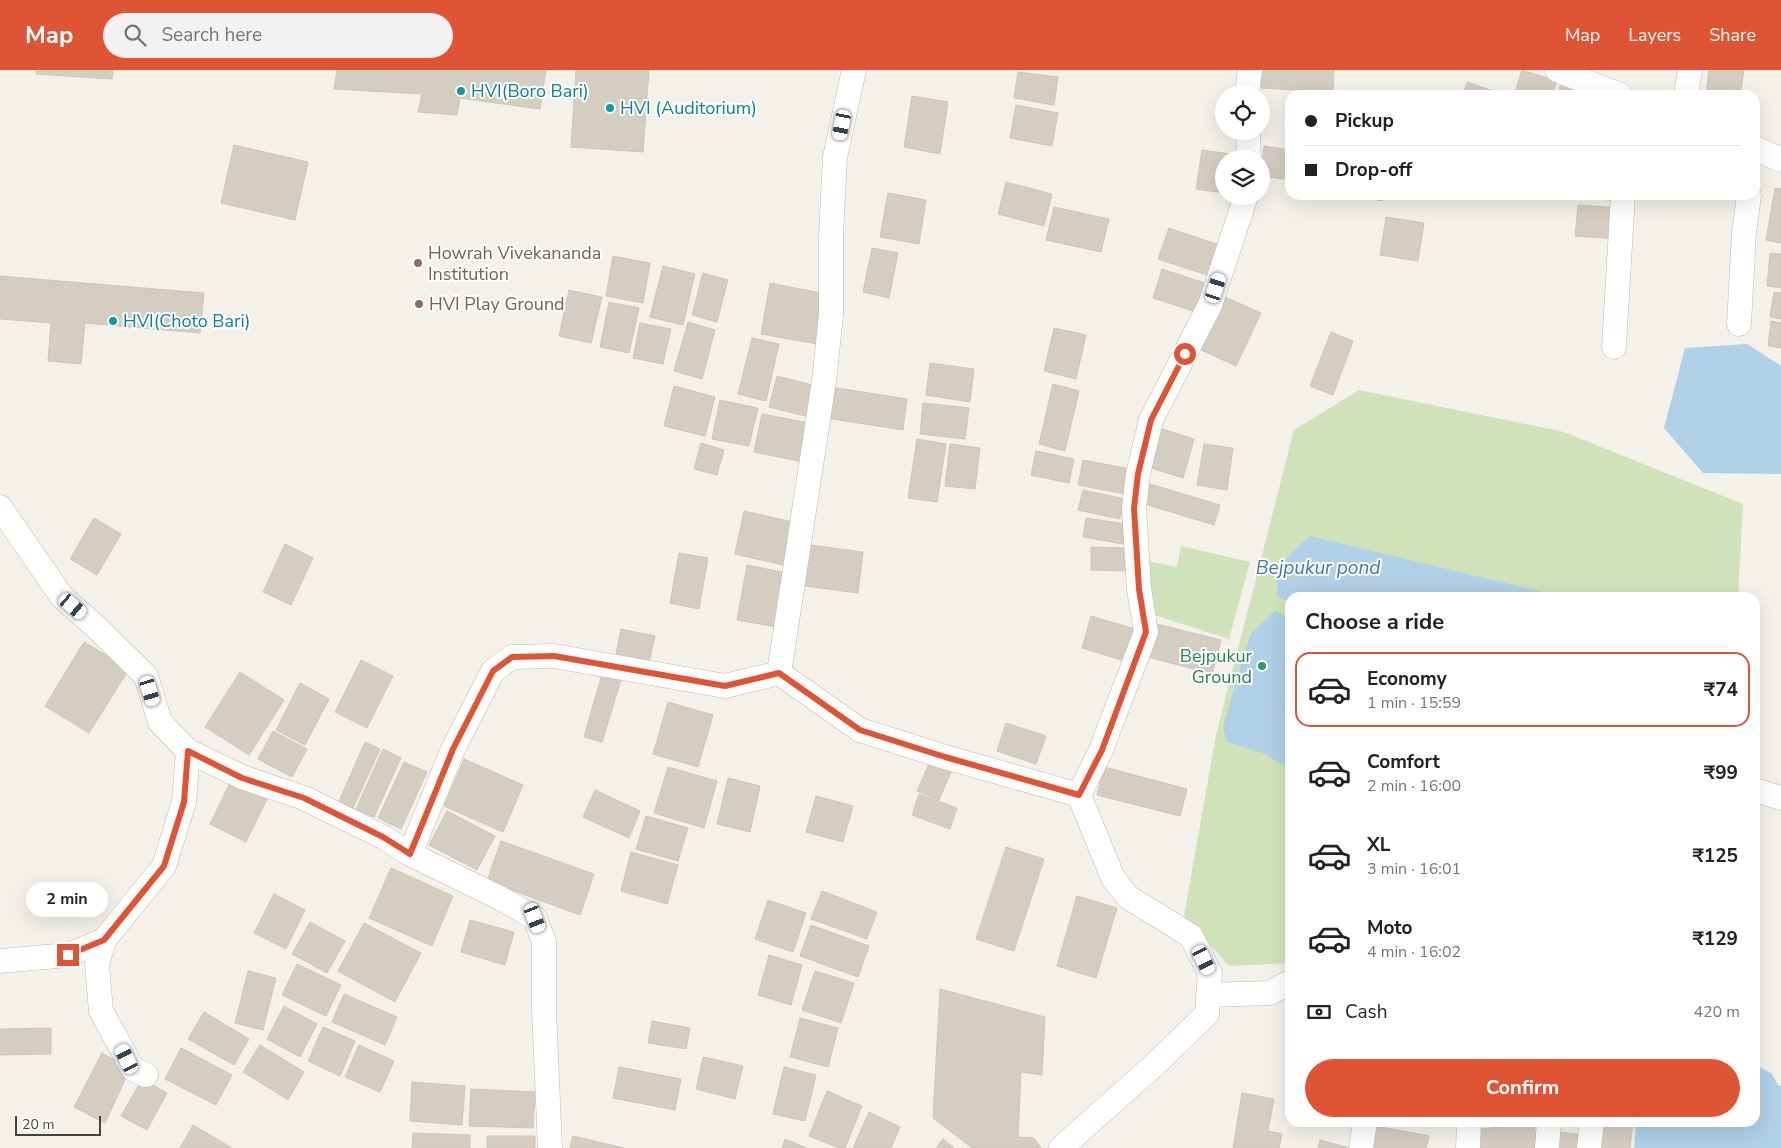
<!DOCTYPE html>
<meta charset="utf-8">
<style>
:root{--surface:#fff;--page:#f2f2f2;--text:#222;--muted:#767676;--line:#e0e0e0;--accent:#e05436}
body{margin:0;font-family:"Nunito Sans",sans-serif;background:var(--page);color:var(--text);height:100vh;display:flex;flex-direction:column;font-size:19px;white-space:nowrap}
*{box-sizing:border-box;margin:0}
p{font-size:16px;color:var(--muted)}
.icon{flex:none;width:28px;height:28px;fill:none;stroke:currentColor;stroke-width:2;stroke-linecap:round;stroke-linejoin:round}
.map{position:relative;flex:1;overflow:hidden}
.side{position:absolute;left:1285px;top:522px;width:475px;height:535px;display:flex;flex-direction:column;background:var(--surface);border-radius:15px;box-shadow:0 5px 20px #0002}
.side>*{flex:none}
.top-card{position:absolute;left:1285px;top:20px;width:475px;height:110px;border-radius:15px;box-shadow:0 5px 20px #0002;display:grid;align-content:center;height:110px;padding:0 20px;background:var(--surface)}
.controls{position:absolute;left:1215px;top:15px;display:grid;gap:10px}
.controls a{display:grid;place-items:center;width:55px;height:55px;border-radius:50%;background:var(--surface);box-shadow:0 5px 20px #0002;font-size:25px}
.scale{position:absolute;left:15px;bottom:12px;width:86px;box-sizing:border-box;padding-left:5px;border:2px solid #47423a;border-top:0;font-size:14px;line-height:18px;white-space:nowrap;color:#47423a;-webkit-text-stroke:4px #fff;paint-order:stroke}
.end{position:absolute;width:22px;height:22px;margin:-11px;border:6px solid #e05436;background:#fff;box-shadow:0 0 0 2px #fff}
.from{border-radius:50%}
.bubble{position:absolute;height:35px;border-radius:18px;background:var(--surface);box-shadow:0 5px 20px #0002;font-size:16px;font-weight:700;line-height:35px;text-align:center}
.car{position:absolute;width:15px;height:30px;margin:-15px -8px;border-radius:6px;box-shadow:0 0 4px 1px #0007;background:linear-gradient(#fff 24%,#345 0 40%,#fff 0 76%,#345 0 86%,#fff 0)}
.top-card b{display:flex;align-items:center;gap:18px;height:48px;font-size:19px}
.top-card b+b{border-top:1px solid var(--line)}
.top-card i{width:12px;height:12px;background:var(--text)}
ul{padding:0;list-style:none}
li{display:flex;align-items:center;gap:15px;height:75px;margin:0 10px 8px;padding:0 10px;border:2px solid transparent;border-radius:15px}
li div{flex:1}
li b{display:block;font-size:19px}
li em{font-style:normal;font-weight:700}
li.on{border-color:var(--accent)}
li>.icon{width:45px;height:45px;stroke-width:1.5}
h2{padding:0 20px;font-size:22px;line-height:60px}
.pay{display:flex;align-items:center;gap:12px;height:55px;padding:0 20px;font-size:19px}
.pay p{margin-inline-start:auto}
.button{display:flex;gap:10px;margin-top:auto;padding:10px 20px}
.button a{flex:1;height:58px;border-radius:30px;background:var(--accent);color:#fff;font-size:20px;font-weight:700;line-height:58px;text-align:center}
header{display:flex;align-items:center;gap:30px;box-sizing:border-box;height:70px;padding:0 25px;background:var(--accent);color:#fff}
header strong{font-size:24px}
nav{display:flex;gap:28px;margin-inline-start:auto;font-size:18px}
.search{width:350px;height:45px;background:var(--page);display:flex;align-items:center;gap:12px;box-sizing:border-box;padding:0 18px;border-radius:28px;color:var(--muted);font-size:19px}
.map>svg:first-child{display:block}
.green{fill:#cfe2b9}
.water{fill:#b0d0e8}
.building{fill:#d4cdc2;stroke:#cec5b6}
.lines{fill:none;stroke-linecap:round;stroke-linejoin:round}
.minor-casing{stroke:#beb9af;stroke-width:25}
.minor{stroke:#fff;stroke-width:24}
.route{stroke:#e05436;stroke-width:6}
.culture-dot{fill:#0f9aa8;stroke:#fff;stroke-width:2}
.education-dot{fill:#8d6e63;stroke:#fff;stroke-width:2}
.leisure-dot{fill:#2e9e5b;stroke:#fff;stroke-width:2}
.labels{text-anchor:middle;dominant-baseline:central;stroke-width:4;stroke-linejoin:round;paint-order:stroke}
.culture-label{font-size:18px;fill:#0d838f;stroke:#fff;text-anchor:start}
.education-label{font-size:18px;fill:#785e54;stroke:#fff;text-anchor:start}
.leisure-label{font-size:18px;fill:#27864d;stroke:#fff;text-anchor:end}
.water-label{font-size:19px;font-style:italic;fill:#3f78a6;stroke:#fff}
</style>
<header>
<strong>Map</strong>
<div class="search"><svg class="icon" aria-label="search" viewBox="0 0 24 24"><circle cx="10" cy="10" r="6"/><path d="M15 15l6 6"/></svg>Search here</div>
<nav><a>Map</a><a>Layers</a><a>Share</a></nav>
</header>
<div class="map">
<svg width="1781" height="1078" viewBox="0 0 1781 1078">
<rect width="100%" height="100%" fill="#f4f1eb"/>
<path class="green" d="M1359,320L1564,362L1743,434L1738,527L1290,528V893L1229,896L1184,846L1216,665L1294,360Z
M1181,476L1250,492L1229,569L1151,544L1146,491L1177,497Z"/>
<path class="water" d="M1747,274L1781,296V404L1703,403L1664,358L1685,278Z
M1310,466L1563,527L1290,528V532L1277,526C1277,492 1287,487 1310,466Z
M1275,541L1290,548V699L1263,683L1227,672L1223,658L1242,590L1252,562Z
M1755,994L1772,1004L1778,1015L1781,1016V1078H1634L1636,1053L1755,1052Z"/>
<path class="building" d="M36,0H113L112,9L36,4Z
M337,0H546L540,39L460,28L457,45L418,42L422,24L334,19Z
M576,0H649L643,82L571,77Z
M1262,0H1334L1333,22L1261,18Z
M1522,0L1557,11L1552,25H1514Z
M1709,0H1744L1740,25H1706Z
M1018,2L1058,7L1054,35L1014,28Z
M1467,12L1500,23L1499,25H1463Z
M1560,16L1595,25H1558Z
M912,26L948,32L940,84L904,77Z
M1016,35L1058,43L1052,76L1010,68Z
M234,75L308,92L295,150L221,133Z
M1264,76L1290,80V110L1261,106Z
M1202,80L1246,86V89H1224V123L1196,119Z
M1006,112L1052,124L1044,156L998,144Z
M1775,118L1781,119V173L1766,170Z
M888,123L926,130L919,174L880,167Z
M1355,125H1383L1382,131Z
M1587,125H1619L1617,132Z
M1578,135L1621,138L1619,169L1575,166Z
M1054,137L1109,149L1101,182L1046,170Z
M1386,147L1424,153L1418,191L1380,185Z
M1169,158L1220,175L1210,206L1158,189Z
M872,178L898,183L889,228L863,222Z
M1770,183L1781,184V218L1767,216Z
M613,186L650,193L643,233L606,226Z
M663,196L695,204L683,255L650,247Z
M1162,199L1205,213L1196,242L1153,228Z
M703,203L728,210L717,252L692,245Z
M0,206L204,223L200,263L85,253L81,294L48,291L51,253L0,249Z
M770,213L826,224L817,274L761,264Z
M569,220L602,227L591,273L559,266Z
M1774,222L1781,223V249L1770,247Z
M1223,226L1261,243L1236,296L1199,279Z
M609,232L639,238L629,283L600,277Z
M1771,251L1781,253V278L1768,276Z
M688,252L715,260L702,309L674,301Z
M640,253L671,259L663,294L633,288Z
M1054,258L1086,265L1076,309L1044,301Z
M1331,262L1353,271L1333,325L1310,316Z
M752,268L779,274L766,331L738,324Z
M930,293L974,299L970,332L926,325Z
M777,306L816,316L809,347L769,337Z
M1053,314L1079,321L1065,381L1039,374Z
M674,316L715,327L705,366L664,356Z
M831,317L907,329L903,360L826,348Z
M720,330L758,338L749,376L712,369Z
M923,333L969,338L965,369L920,364Z
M762,344L810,353L803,392L754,382Z
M1159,358L1194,369L1183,408L1147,397Z
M917,369L946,374L937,432L908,428Z
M701,373L724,380L717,405L694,399Z
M950,374L980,378L975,419L945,416Z
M1204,374L1233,378L1227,420L1197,415Z
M1036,381L1074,389L1069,413L1031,405Z
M1083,390L1130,399L1126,424L1078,415Z
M1150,414L1220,435L1214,455L1144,434Z
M1083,420L1125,429L1120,449L1078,440Z
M744,441L797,453L787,496L735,484Z
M94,448L121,464L97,505L70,489Z
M1086,448L1126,454L1123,474L1083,467Z
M285,474L313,488L291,535L263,522Z
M810,475L863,482L858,523L805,516Z
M1091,477L1126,478V501L1091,500Z
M679,483L708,488L699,539L670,533Z
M747,495L786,503L777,557L737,550Z
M1091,546L1138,560L1128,592L1082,578Z
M1157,554L1221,570L1212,604L1148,587Z
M621,559L655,566L649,592L616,585Z
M84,572L129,599L89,663L45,636Z
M361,590L393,606L367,658L335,642Z
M240,602L284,630L249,685L205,657Z
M602,604L621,610L602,672L584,667Z
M300,613L329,629L305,675L276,660Z
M668,632L713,645L698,697L653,684Z
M1006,653L1046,666L1036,694L997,681Z
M273,661L307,679L292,707L258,689Z
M365,672L380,679L353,738L339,731Z
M383,679L401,688L374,747L356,739Z
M464,689L523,715L503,762L444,736Z
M930,691L952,700L939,730L917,721Z
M404,692L427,702L401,759L378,748Z
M668,697L717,711L704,758L654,743Z
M1104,697L1187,719L1180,746L1097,725Z
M728,708L760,716L750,762L717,754Z
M232,709L268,727L246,772L210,754Z
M595,720L640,741L629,768L583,747Z
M919,724L957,738L950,759L912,745Z
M816,726L853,736L843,772L806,762Z
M447,741L495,766L477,800L429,775Z
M646,746L688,758L678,791L636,779Z
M501,771L594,804L580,845L487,811Z
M1006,777L1044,789L1014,881L976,869Z
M631,782L678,795L667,834L621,821Z
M391,798L453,826L432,876L369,848Z
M822,821L877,842L867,869L811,849Z
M274,824L305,840L286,879L254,863Z
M1077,826L1117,838L1096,908L1057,896Z
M768,830L806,843L793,882L755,869Z
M470,850L514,862L505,895L461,882Z
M310,852L345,871L327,903L292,884Z
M364,853L421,883L395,932L338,901Z
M811,855L869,876L858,907L800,886Z
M769,885L802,895L791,935L758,925Z
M297,894L341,915L326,946L282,925Z
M248,901L276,908L263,960L235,953Z
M815,901L854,913L841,953L802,940Z
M940,919L1045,947L1042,1005L1021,1002L1018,1067L1034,1068L1041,1078H972L933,1048Z
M344,924L397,947L385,975L332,952Z
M284,936L317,954L300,987L267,969Z
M204,942L249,969L234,995L188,969Z
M800,948L838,958L828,997L790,987Z
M652,951L690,958L686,979L648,973Z
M323,957L355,971L340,1006L308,991Z
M51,958V984L0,985V959Z
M260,975L304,1002L288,1030L243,1002Z
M359,975L394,991L380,1022L345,1007Z
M181,978L232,1005L216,1035L165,1009Z
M102,983L130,999L105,1053L74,1037Z
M703,987L743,996L735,1029L696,1019Z
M619,997L681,1009L675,1040L613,1028Z
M784,997L816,1005L805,1051L773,1044Z
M142,1009L167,1023L147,1060L121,1046Z
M412,1012L465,1016L462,1055L410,1051Z
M471,1019L535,1022L533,1058L469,1056Z
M827,1021L862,1036L845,1078H839L809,1066Z
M1242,1023L1274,1029L1268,1061L1282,1064L1279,1078H1233Z
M869,1042L900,1057L891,1078H853Z
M1598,1052H1633L1630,1078L1595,1077Z
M1534,1054L1538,1078H1479L1478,1059Z
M193,1055L232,1078H180Z
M1371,1055L1429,1066L1426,1078H1367Z
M1559,1062L1585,1065L1584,1078H1557Z
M413,1063L470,1065V1078H412Z
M487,1066H535V1078H487Z
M573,1066L624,1078H570Z
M785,1069L807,1078H782Z
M943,1069L954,1078H936Z
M1320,1070L1350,1078H1318Z"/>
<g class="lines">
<defs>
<path id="minor" d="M1557,0L1620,25
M1247,24L1250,0
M1686,25L1690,0
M1248,61L1249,89
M1755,78L1781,90
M1739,254L1744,163L1749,125
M1614,277L1623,125
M0,437L62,527L94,555L146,606L160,652L188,681
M779,603L860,660L945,687L1079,725L1101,680L1146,562L1139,519L1134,438L1138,404L1151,350L1210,235L1246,126
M1755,720L1781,728
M104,870L97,895L101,941L133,999L146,1005
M0,891L68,885L104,870L164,796L184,732L188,681L242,707L304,728L383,767L410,784
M1208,925L1270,923L1290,912
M550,1078L544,940V872L535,848L500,828L410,784L453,679L493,601L512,587L554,586L725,616L779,603L824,311L831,245V165L835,87L854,0
M1061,1078L1152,997L1207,944L1210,903L1191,866L1128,827L1113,808L1079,725
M1361,1078L1365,1052
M1468,1078L1469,1052
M1547,1078L1549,1052
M1589,1078L1592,1052"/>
</defs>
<use href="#minor" class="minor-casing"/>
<use href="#minor" class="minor"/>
</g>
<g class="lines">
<path class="route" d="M68,885L104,870L164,796L184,732L188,681L242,708L304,728L383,767L410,784L453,679L493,601L512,587L554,586L725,616L779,603L860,660L945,687L1079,725L1102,680L1146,562L1139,519L1134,438L1138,404L1151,350L1185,284"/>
</g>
<g class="culture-dot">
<circle cx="461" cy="21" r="5"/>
<circle cx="610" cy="38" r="5"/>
<circle cx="113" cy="251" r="5"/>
</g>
<g class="education-dot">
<circle cx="418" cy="193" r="5"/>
<circle cx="419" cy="234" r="5"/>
</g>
<circle class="leisure-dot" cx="1262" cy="596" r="5"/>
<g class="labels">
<g class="culture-label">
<text x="471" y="21">HVI(Boro Bari)</text>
<text x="620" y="38">HVI (Auditorium)</text>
<text x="123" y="251">HVI(Choto Bari)</text>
</g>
<g class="education-label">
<text x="428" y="183">Howrah Vivekananda<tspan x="428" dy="21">Institution</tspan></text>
<text x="429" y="234">HVI Play Ground</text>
</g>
<g class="leisure-label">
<text x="1252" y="586">Bejpukur<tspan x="1252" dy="21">Ground</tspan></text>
</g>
<g class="water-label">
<text x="1318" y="498">Bejpukur pond</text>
</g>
</g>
</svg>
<div class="controls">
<a><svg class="icon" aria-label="locate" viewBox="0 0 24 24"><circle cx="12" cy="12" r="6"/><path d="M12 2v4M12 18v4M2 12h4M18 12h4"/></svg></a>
<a><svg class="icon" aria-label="layers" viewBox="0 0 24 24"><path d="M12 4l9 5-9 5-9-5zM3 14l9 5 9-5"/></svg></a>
</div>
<div class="scale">20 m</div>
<i class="end from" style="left:1185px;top:284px"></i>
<i class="end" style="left:68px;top:885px"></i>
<div class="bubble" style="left:26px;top:812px;width:82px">2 min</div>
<i class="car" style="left:842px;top:55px;rotate:191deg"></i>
<i class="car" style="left:1216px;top:218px;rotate:18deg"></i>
<i class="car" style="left:73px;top:536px;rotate:130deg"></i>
<i class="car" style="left:150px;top:621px;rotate:163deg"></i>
<i class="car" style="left:535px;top:848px;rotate:159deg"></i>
<i class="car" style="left:1204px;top:890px;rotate:154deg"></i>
<i class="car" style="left:127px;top:989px;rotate:334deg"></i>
<div class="top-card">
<b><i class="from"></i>Pickup</b>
<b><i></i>Drop-off</b>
</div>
<section class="side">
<h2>Choose a ride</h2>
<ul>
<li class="on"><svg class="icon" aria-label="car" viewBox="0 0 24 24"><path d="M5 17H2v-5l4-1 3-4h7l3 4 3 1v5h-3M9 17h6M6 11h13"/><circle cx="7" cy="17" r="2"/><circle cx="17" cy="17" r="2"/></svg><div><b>Economy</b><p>1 min · 15:59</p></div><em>₹74</em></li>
<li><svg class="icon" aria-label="car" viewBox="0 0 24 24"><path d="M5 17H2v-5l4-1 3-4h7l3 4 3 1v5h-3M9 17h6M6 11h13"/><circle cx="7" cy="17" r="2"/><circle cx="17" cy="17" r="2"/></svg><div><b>Comfort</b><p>2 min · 16:00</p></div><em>₹99</em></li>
<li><svg class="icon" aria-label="car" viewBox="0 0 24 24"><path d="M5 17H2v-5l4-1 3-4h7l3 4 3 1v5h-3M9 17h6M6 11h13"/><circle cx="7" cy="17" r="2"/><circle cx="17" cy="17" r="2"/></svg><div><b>XL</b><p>3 min · 16:01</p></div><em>₹125</em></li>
<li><svg class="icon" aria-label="car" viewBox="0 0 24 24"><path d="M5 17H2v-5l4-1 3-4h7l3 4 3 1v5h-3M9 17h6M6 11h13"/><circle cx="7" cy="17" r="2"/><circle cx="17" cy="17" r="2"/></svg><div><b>Moto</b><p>4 min · 16:02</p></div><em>₹129</em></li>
</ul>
<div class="pay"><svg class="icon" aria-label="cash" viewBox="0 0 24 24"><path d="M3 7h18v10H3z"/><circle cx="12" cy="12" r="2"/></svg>Cash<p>420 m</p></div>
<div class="button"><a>Confirm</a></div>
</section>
</div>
